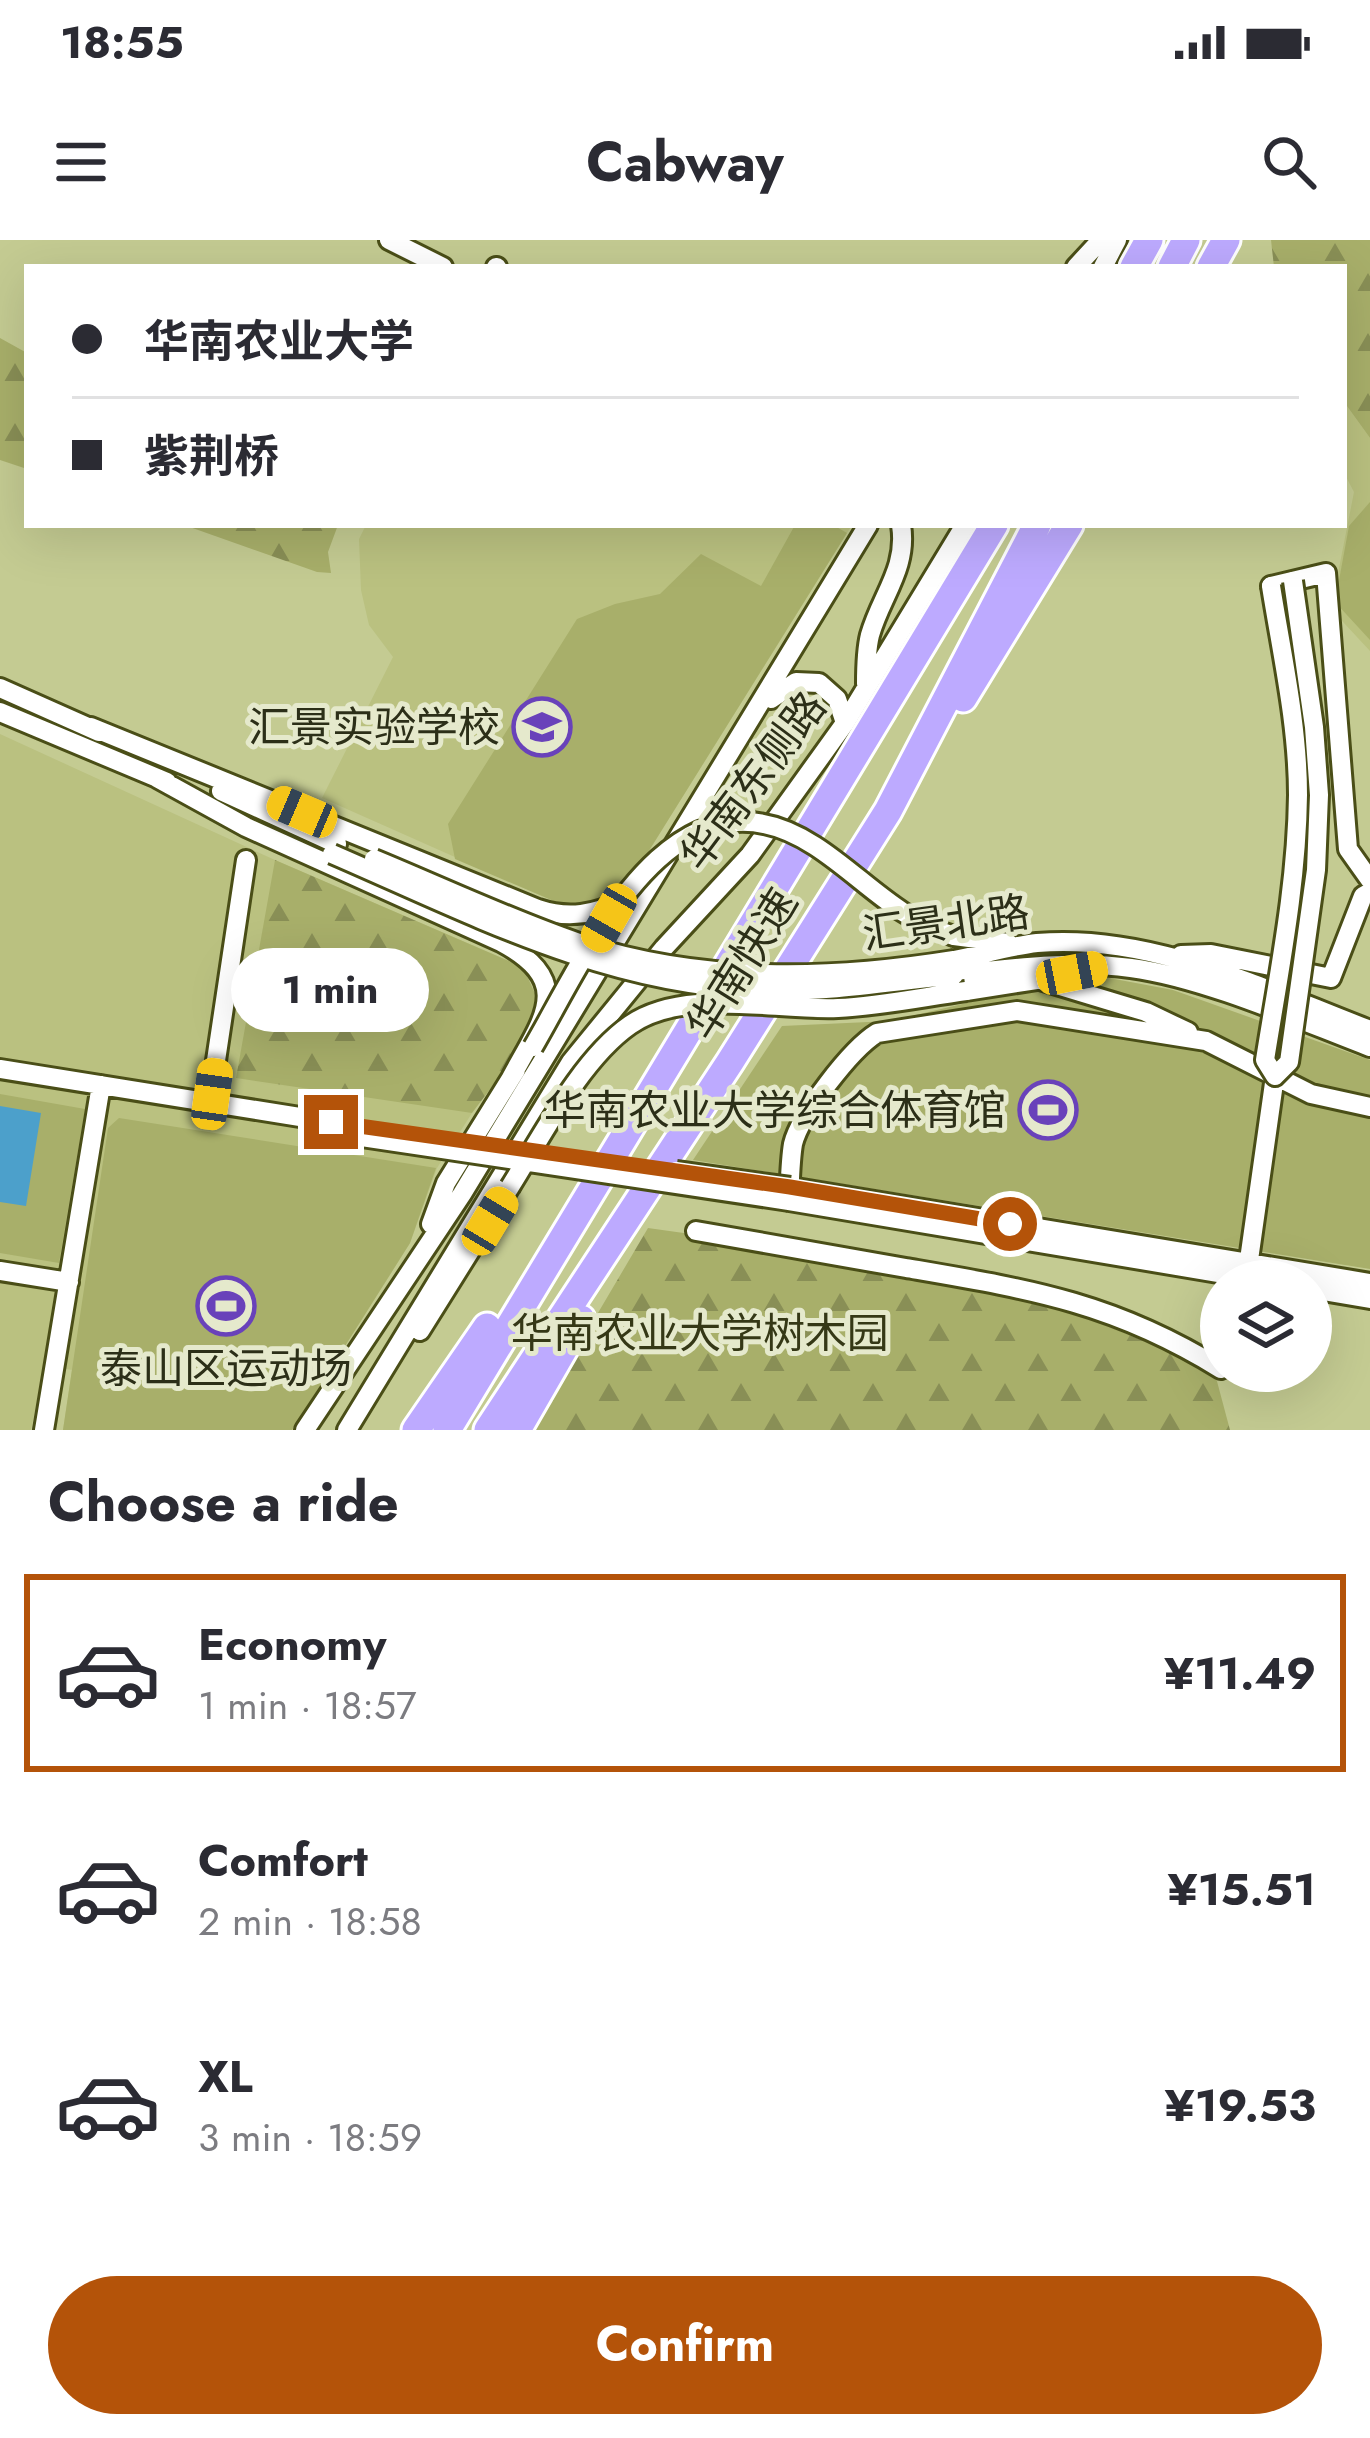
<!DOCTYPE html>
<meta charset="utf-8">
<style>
:root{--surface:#fff;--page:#f2f2f3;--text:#2b2b33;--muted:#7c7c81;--line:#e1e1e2;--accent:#b45309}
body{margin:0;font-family:Jost,"Noto Sans SC",sans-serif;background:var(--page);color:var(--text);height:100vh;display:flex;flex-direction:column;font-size:45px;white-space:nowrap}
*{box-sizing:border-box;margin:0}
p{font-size:39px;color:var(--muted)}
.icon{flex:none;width:66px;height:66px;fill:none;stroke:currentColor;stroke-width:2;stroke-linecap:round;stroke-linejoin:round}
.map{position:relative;height:1190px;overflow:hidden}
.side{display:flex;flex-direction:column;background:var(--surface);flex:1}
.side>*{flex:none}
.guide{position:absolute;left:24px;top:24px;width:1323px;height:264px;border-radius:0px;box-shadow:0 12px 48px #0002;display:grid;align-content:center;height:264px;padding:0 48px;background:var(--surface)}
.buttons{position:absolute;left:1200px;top:1020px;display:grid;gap:24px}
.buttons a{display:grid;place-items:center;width:132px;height:132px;border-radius:50%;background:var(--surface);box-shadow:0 12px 48px #0002;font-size:60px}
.end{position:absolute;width:54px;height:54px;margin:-27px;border:15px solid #b45309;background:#fff;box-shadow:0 0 0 6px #fff}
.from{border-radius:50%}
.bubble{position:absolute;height:84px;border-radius:42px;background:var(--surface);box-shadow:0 12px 48px #0002;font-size:39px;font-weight:700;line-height:84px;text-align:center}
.car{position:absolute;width:36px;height:72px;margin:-36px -18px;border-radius:15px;box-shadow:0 0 9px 3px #0007;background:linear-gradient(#f5c518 24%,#345 0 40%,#f5c518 0 76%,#345 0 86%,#f5c518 0)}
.guide b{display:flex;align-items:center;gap:42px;height:114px;font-size:45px}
.guide b+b{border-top:3px solid var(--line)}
.guide i{width:30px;height:30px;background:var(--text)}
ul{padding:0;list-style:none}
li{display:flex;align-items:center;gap:36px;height:198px;margin:0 24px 18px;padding:0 24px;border:6px solid transparent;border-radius:0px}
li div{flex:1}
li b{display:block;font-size:45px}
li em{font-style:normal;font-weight:700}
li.on{border-color:var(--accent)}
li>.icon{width:108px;height:108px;stroke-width:1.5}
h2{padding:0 48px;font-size:54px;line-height:144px}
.cta{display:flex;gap:24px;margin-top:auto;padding:24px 48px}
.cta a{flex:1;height:138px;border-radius:72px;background:var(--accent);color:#fff;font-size:48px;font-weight:700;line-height:138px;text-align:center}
.status{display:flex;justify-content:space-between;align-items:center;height:84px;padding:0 60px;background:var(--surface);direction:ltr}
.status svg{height:33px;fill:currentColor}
header{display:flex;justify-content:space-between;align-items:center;height:156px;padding:0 48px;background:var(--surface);font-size:54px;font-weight:700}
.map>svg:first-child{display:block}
.built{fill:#bac180}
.grass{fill:#a8af6a}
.forest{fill:url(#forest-firs)}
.water{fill:#4ca0cb}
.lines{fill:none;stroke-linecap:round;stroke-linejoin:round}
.minor-casing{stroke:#4a4e17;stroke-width:24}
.highway-casing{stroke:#fff;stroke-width:33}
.minor{stroke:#fff;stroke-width:18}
.highway{stroke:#bdaaff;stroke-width:27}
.minor-bridge-casing{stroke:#4a4e17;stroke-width:24;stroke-linecap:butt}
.minor-bridge{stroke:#fff;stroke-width:18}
.route{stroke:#b45309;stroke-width:15}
.labels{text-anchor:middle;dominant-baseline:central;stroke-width:10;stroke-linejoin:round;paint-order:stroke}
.poi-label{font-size:42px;fill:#2c2f18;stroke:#e5e9cc;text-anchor:end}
.street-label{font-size:42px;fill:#2c2f18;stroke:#e5e9cc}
.park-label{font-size:42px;fill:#353816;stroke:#e5e9cc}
</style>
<div class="status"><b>18:55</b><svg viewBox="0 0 49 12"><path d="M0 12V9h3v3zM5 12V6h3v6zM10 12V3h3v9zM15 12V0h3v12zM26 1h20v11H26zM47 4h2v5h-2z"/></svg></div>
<header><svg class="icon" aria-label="menu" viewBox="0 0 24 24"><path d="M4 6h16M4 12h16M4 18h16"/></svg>Cabway<svg class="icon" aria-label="search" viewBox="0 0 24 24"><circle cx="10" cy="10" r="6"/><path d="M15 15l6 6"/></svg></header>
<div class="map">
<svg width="1370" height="1190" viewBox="0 0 1370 1190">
<defs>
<pattern id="forest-firs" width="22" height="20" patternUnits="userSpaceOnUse" patternTransform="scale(3)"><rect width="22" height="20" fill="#a8af6a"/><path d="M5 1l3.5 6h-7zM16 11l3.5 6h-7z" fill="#898f56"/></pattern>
</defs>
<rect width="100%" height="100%" fill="#c4cb92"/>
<path class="built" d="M1344,162L1370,198V411L1331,369L1354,252L1344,233Z
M366,285H852L622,654L563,665L322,558L393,417L369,385L361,350L359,299Z
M0,494L275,620L523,727L472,873L437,928L410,1003L292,1190H63L72,1130L44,1125L31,1190H0Z"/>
<path class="grass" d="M1370,262V400L1335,362L1349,286Z
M795,285H833L847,293L622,654L586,666L563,665L455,619L448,584L577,379L615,364L660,354L701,314L761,346Z
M1104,737L1173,750L1370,820V1029L693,920L782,786L890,781L1039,746Z
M0,854L85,869L59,1023L0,1013Z
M119,878L436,928L410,1003L292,1190H63L108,888Z"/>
<path class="forest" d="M1271,0H1370V198L1344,162V27H1274Z
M0,98L27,113V229L0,220Z
M184,285H338L328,312L331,333L317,332Z
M275,620L523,727L538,760L532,794L472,873L236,838Z
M648,988L1048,1044L1047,1061L1214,1130L1230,1190H529Z"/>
<path class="water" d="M0,866L41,873L26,966L0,962Z"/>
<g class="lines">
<defs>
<path id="minor" d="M389,0L443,27
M496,27H497
M1076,27L1101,0
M1103,27L1117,0
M1271,346L1326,333L1348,609L1370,640
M866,444C866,428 866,411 870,395C881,356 908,328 901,285
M0,448L99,492
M771,459L796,442L819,443L837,459L845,483
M0,472L167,542
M91,487L538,669C568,679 595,675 623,660
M157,538L246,587L501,702C577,743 542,779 511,838
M221,551L337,604
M954,696L1008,703
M1181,715L1211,714L1331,738L1363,656L1370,652
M954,720C981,715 1010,706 1037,703C1152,693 1265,750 1370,790
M954,735C1011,728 1073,720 1131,728C1205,738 1299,780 1370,807
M1040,740L1146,772L1188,792
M966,751L1050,738
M0,829L331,882
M208,874L246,620
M790,947L1370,1043
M431,984L446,943L516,830
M696,991C766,1004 836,1016 906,1028C1028,1049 1113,1062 1221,1129
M0,1031L69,1042
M1247,1034L1275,836
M1266,1041L789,961C790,942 790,922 793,904C800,875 851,809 877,793L1017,771L1206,801L1311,854L1370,867
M1311,1049L1370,1059
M420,1091L510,947
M44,1190L101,845
M305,1190L462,954L868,285
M347,1190L571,822L664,708L750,615L845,483L965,285"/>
<path id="highway" d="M1134,27L1149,0
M1172,27L1186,0
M1211,27L1226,0
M963,458L1069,285
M416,1190L487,1087
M447,1190L994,285
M488,1190L730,822L888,571L1037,285
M517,1190L581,1079"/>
</defs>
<use href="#minor" class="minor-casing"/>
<use href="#highway" class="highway-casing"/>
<use href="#minor" class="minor"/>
<use href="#highway" class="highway"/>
<defs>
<path id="minor-bridge" d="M1271,346C1282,415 1298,485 1298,555C1297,644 1279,732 1265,820L1275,836L1289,822L1316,630L1319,555L1314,487L1293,341
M332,614C471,674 605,745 760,750C825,753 890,742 954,735
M374,619C442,647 509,679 579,703C701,743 829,740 954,720
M533,807C589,711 672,513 815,606C863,637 896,679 954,696
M328,892L789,961
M676,931L790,947
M510,947C542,896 581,819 630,785C685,747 774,771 838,768C880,766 923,757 966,751"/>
</defs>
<use href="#minor-bridge" class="minor-bridge-casing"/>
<use href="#minor-bridge" class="minor-bridge"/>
</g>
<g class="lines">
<path class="route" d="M331,882L790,947L1010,984"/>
</g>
<defs>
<symbol id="school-ring" viewBox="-11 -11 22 22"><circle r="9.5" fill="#e5e9cc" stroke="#6942ba" stroke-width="1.5"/><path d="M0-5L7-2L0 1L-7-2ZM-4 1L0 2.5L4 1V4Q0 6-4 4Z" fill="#6942ba"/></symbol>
<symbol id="stadium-ring" viewBox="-11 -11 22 22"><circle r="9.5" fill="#e5e9cc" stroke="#6942ba" stroke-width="1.5"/><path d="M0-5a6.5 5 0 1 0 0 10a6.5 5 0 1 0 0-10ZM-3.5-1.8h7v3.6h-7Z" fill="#6942ba"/></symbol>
</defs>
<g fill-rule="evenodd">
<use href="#school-ring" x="509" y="454" width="66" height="66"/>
<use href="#stadium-ring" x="1015" y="837" width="66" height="66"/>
<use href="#stadium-ring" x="193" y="1033" width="66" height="66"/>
</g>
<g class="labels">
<g class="poi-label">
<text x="500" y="487">汇景实验学校</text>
<text x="1006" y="870">华南农业大学综合体育馆</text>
<text x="226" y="1128" text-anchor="middle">泰山区运动场</text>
</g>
<g class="street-label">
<text transform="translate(753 541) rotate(-53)">华南东侧路</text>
<text transform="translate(946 683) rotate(-8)">汇景北路</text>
<text transform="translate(742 724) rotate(-58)">华南快速</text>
</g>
<g class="park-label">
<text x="700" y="1093">华南农业大学树木园</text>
</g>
</g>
</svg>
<div class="buttons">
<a><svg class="icon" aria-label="layers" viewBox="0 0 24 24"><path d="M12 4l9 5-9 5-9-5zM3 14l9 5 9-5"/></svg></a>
</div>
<i class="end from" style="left:1010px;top:984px"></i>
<i class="end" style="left:331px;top:882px"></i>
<div class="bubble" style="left:231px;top:708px;width:198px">1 min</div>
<i class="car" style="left:302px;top:572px;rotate:293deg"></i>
<i class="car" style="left:609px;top:678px;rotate:210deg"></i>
<i class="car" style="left:1072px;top:733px;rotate:79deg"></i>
<i class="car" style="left:212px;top:854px;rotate:8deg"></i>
<i class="car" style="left:490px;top:981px;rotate:31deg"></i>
<div class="guide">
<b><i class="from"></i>华南农业大学</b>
<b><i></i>紫荆桥</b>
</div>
</div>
<section class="side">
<h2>Choose a ride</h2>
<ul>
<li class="on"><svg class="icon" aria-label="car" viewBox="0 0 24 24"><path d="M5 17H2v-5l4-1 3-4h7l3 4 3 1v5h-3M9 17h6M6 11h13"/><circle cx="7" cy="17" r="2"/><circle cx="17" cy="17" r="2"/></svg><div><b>Economy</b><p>1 min · 18:57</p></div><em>¥11.49</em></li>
<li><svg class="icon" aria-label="car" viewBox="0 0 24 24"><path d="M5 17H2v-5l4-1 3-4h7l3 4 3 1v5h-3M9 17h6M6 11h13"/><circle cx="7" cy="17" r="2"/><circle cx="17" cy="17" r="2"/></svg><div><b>Comfort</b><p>2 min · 18:58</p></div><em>¥15.51</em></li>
<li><svg class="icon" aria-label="car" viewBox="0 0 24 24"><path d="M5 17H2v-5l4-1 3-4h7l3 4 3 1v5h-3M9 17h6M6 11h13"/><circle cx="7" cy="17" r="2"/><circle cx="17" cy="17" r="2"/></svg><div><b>XL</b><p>3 min · 18:59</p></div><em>¥19.53</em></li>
</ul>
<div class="cta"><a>Confirm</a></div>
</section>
